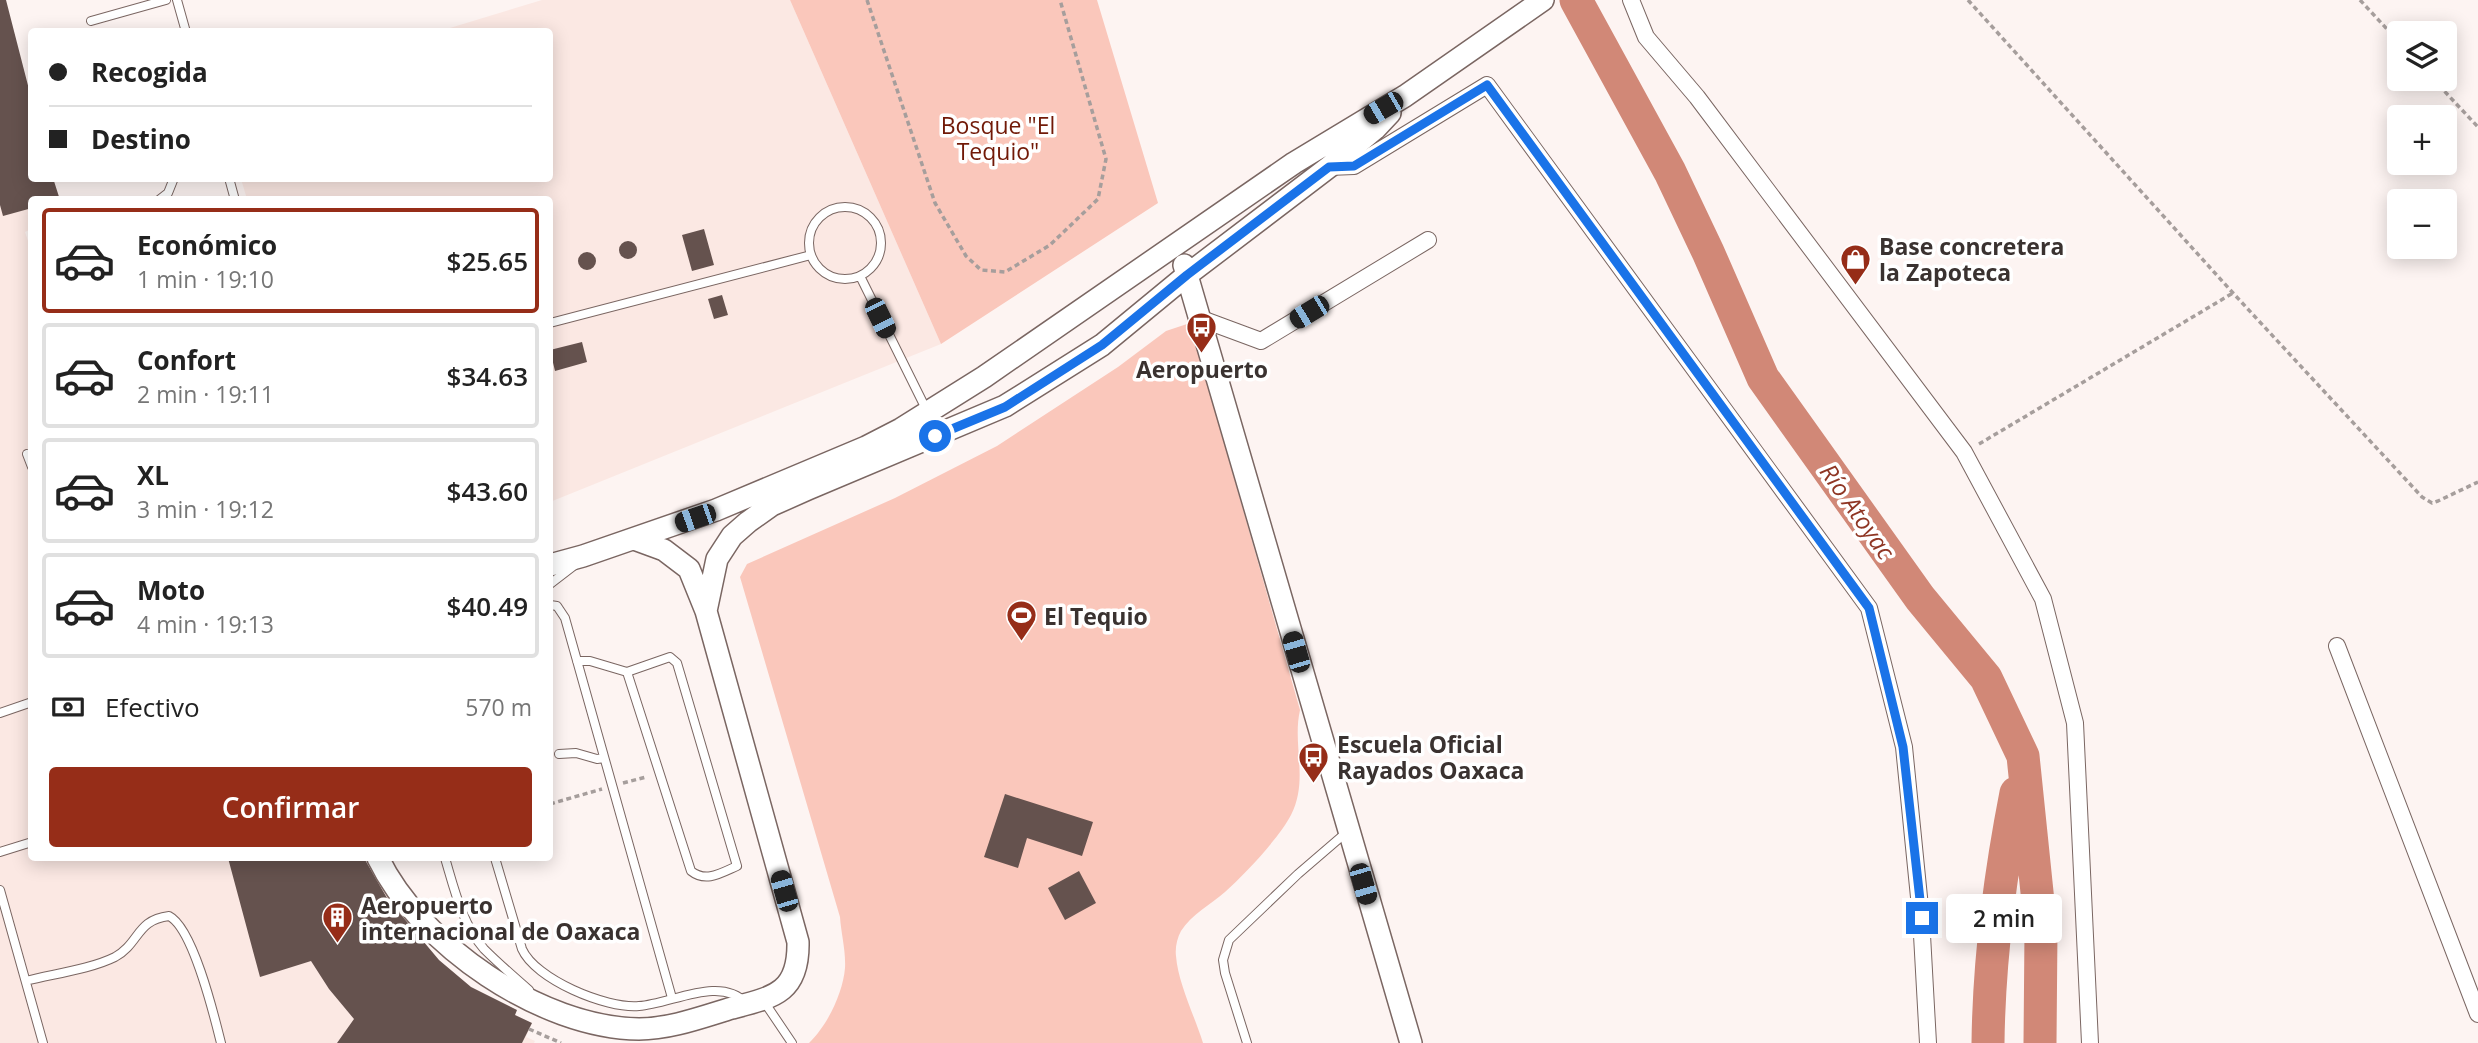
<!DOCTYPE html>
<html lang="es">
<meta charset="utf-8">
<style>
:root{--surface:#fff;--page:#f2f2f2;--text:#222;--muted:#767676;--line:#e0e0e0;--accent:#962d18}
body{margin:0;font-family:"Open Sans",sans-serif;background:var(--page);color:var(--text);height:100vh;display:flex;flex-direction:column;font-size:26px;white-space:nowrap}
*{box-sizing:border-box;margin:0}
p{font-size:23px;color:var(--muted)}
.icon{flex:none;width:38px;height:38px;fill:none;stroke:currentColor;stroke-width:2;stroke-linecap:round;stroke-linejoin:round}
.map{position:relative;flex:1;overflow:hidden}
.panel{position:absolute;left:28px;top:196px;width:525px;height:665px;display:flex;flex-direction:column;background:var(--surface);border-radius:7px;box-shadow:0 4px 18px #0003}
.panel>*{flex:none}
.banner{position:absolute;left:28px;top:28px;width:525px;height:154px;border-radius:7px;box-shadow:0 4px 18px #0003;display:grid;align-content:center;height:154px;padding:0 21px;background:var(--surface)}
.fabs{position:absolute;left:2387px;top:21px;display:grid;gap:14px}
.fabs a{display:grid;place-items:center;width:70px;height:70px;border-radius:7px;background:var(--surface);box-shadow:0 4px 18px #0003;font-size:35px}
.end{position:absolute;width:32px;height:32px;margin:-16px;border:9px solid #1a73e8;background:#fff;box-shadow:0 0 0 4px #fff}
.from{border-radius:50%}
.bubble{position:absolute;height:49px;border-radius:7px;background:var(--surface);box-shadow:0 4px 18px #0003;font-size:23px;font-weight:600;line-height:49px;text-align:center}
.car{position:absolute;width:21px;height:42px;margin:-21px -10px;border-radius:9px;box-shadow:0 0 5px 2px #0007;background:linear-gradient(#222 24%,#8ab4d8 0 40%,#222 0 76%,#8ab4d8 0 86%,#222 0)}
.banner b{display:flex;align-items:center;gap:24px;height:66px;font-size:26px}
.banner b+b{border-top:2px solid var(--line)}
.banner i{width:18px;height:18px;background:var(--text)}
ul{padding:12px 0 0;list-style:none}
li{display:flex;align-items:center;gap:21px;height:105px;margin:0 14px 10px;padding:0 7px;border:4px solid var(--line);border-radius:7px}
li div{flex:1}
li b{display:block;font-size:26px}
li em{font-style:normal;font-weight:600}
li.on{border-color:var(--accent)}
li>.icon{width:63px;height:63px;stroke-width:1.5}
.pay{display:flex;align-items:center;gap:18px;height:77px;padding:0 21px;font-size:26px}
.pay p{margin-inline-start:auto}
.button{display:flex;gap:14px;margin-top:auto;padding:14px 21px}
.button a{flex:1;height:80px;border-radius:7px;background:var(--accent);color:#fff;font-size:28px;font-weight:600;line-height:80px;text-align:center}
.map>svg:first-child{display:block}
.built{fill:#fbe8e3}
.green{fill:#fac7bb}
.lines{fill:none;stroke-linecap:round;stroke-linejoin:round}
.river{stroke:#d18877;stroke-width:33}
.building{fill:#65524e}
.lane-casing{stroke:#7a6662;stroke-width:10}
.street-casing{stroke:#7a6662;stroke-width:18}
.secondary-casing{stroke:#7a6662;stroke-width:24}
.path{stroke:#a69e9c;stroke-width:3.5;stroke-dasharray:5 3.5;stroke-linecap:butt}
.lane{stroke:#fff;stroke-width:8}
.street{stroke:#fff;stroke-width:16}
.secondary{stroke:#fff;stroke-width:21}
.route{stroke:#1a73e8;stroke-width:9}
.labels{text-anchor:middle;dominant-baseline:central;stroke-width:7;stroke-linejoin:round;paint-order:stroke}
.park-label{font-size:23px;fill:#711907;stroke:#fff}
.poi-label{font-size:23px;font-weight:bold;fill:#3a3230;stroke:#fff;text-anchor:start}
.water-label{font-size:24px;font-style:italic;fill:#8f3624;stroke:#fff}
</style>
<div class="map">
<svg width="2478" height="1043" viewBox="0 0 2478 1043">
<rect width="100%" height="100%" fill="#fdf4f2"/>
<path class="built" d="M0,0H6L32,178L53,179L60,199L32,200L31,229L25,232L32,253V858H364L374,876L411,929L438,960L471,987L517,1010L515,1015L532,1023L526,1037L535,1041L534,1043H0Z
M542,0H790L941,344L550,502V200L247,199L241,179L550,178V32L440,31Z"/>
<path class="green" d="M790,0H1097L1158,203L941,344Z
M1190,323L1300,710C1292,745 1309,780 1291,815C1279,838 1245,874 1225,892C1211,904 1191,915 1181,931C1177,938 1175,948 1176,956C1178,983 1195,1017 1203,1043H809C827,1026 843,993 845,968C846,951 841,933 840,917L740,577L747,564L895,498L997,446L1118,367L1166,331Z"/>
<g class="lines">
<path class="river" d="M1576,0L1670,172L1708,252L1763,378L1920,598L1986,678L2023,756L2041,931L2040,1043
M1988,1043C1989,959 2000,875 2016,793"/>
</g>
<path class="building" d="M0,0H6L32,101V178H53L60,200H32V208L3,216L0,205Z
M704,229L714,265L692,271L682,235Z
M619 250a9 9 0 1 1 18 0a9 9 0 1 1-18 0Z
M578 261a9 9 0 1 1 18 0a9 9 0 1 1-18 0Z
M722,295L728,315L714,319L708,299Z
M582,342L587,362L555,371L550,350Z
M1005,794L1093,822L1082,856L1027,838L1018,868L984,857Z
M228,858H364L387,898L439,960L471,987L517,1010L515,1015L532,1023L522,1043H337L354,1019L329,989L311,961L260,977Z
M1079,871L1096,903L1065,920L1048,888Z"/>
<g class="lines">
<defs>
<path id="lane" d="M177,0L186,32
M91,21L166,0
M229,178L235,200
M159,200L168,193L174,178
M809 243a36 36 0 1 1 72 0a36 36 0 1 1-72 0Z
M860,276L927,411
M550,323L811,255
M27,454L32,467
M550,584L576,564
M550,605L557,606L565,618L672,998
M577,661H590L627,672L670,657L677,663L737,866C721,873 706,883 691,871L627,672
M0,713L32,702
M559,754L576,753L597,759L604,758
M0,852L32,842
M445,858C454,888 462,924 484,949C498,963 514,977 529,990
M495,858L522,949C535,979 606,1009 639,1006C671,1004 720,975 746,1003
M0,890L43,1043
M26,981C53,974 91,969 115,957C140,943 136,920 169,916C193,928 214,1015 221,1043
M763,1000L792,1043
M1247,1043L1225,973L1223,960L1229,940L1298,874L1348,831"/>
<path id="street" d="M1631,0L1646,37L1697,97L1964,452L2043,599L2075,723L2090,1043
M1329,167L1354,166L1487,85L1869,608L1904,747L1921,917L1928,1043
M1199,318L1261,341L1428,240
M2337,646L2478,1014"/>
<path id="secondary" d="M1184,265L1411,1043
M550,565L583,556L716,510L866,447L901,429L984,377L1294,163L1405,96L1543,0
M706,611L717,559L732,536L748,522L772,505L808,489L1005,406L1102,345L1187,275L1329,167L1375,129L1390,113
M378,858C420,945 541,1028 639,1029C670,1029 702,1017 732,1008C775,997 799,992 798,942L706,611L689,569L664,550L634,539"/>
</defs>
<use href="#lane" class="lane-casing"/>
<use href="#street" class="street-casing"/>
<use href="#secondary" class="secondary-casing"/>
<path class="path" d="M867,0L935,203L966,256L981,270L1005,272L1050,245L1098,199L1106,159L1060,0
M1968,0L2233,293L2422,497L2432,503L2438,501L2478,482
M2360,0L2399,42
M2433,79L2478,127
M1979,444L2233,293
M623,783L646,777
M550,804L602,789
M428,858H429
M529,1029L561,1043"/>
<use href="#lane" class="lane"/>
<use href="#street" class="street"/>
<use href="#secondary" class="secondary"/>
</g>
<g class="lines">
<path class="route" d="M935,436L1005,407L1102,345L1187,275L1329,167L1354,166L1487,85L1869,608L1903,747L1922,918"/>
</g>
<defs>
<symbol id="shop-pin" viewBox="-11 -11 22 30"><path d="M0 17L-7.5 6A9.5 9.5 0 1 1 7.5 6Z" fill="#962d18" stroke="#fff"/><path d="M-5-2.5h2.3a2.7 3.5 0 0 1 5.4 0H5L5.5 6h-11ZM-1.5-2.5h3a1.5 2.3 0 0 0-3 0Z" fill="#fff"/></symbol>
<symbol id="bus-pin" viewBox="-11 -11 22 30"><path d="M0 17L-7.5 6A9.5 9.5 0 1 1 7.5 6Z" fill="#962d18" stroke="#fff"/><path d="M-5-6H5V4H4V6H2V4H-2V6H-4V4H-5ZM-3.5-4V0h7V-4ZM-3.5 1.2v1.5H-2V1.2ZM2 1.2v1.5H3.5V1.2Z" fill="#fff"/></symbol>
<symbol id="stadium-pin" viewBox="-11 -11 22 30"><path d="M0 17L-7.5 6A9.5 9.5 0 1 1 7.5 6Z" fill="#962d18" stroke="#fff"/><path d="M0-5a6.5 5 0 1 0 0 10a6.5 5 0 1 0 0-10ZM-3.5-1.8h7v3.6h-7Z" fill="#fff"/></symbol>
<symbol id="building-pin" viewBox="-11 -11 22 30"><path d="M0 17L-7.5 6A9.5 9.5 0 1 1 7.5 6Z" fill="#962d18" stroke="#fff"/><path d="M-4-6H4V6H1V3H-1V6H-4ZM-2.5-4.3h1.7v1.8h-1.7ZM.8-4.3h1.7v1.8H.8ZM-2.5-1h1.7V.8h-1.7ZM.8-1h1.7V.8H.8Z" fill="#fff"/></symbol>
</defs>
<g fill-rule="evenodd">
<use href="#shop-pin" x="1838" y="242" width="35" height="47"/>
<use href="#bus-pin" x="1184" y="310" width="35" height="47"/>
<use href="#stadium-pin" x="1004" y="598" width="35" height="47"/>
<use href="#bus-pin" x="1296" y="740" width="35" height="47"/>
<use href="#building-pin" x="320" y="900" width="35" height="47"/>
</g>
<g class="labels">
<g class="park-label">
<text x="998" y="125">Bosque "El<tspan x="998" dy="26">Tequio"</tspan></text>
</g>
<g class="poi-label">
<text x="1879" y="246">Base concretera<tspan x="1879" dy="26">la Zapoteca</tspan></text>
<text x="1202" y="369" text-anchor="middle">Aeropuerto</text>
<text x="1044" y="616">El Tequio</text>
<text x="1337" y="744">Escuela Oficial<tspan x="1337" dy="26">Rayados Oaxaca</tspan></text>
<text x="361" y="905">Aeropuerto<tspan x="361" dy="26">internacional de Oaxaca</tspan></text>
</g>
<g class="water-label">
<text transform="translate(1858 511) rotate(55)">Río Atoyac</text>
</g>
</g>
</svg>
<div class="fabs">
<a><svg class="icon" aria-label="layers" viewBox="0 0 24 24"><path d="M12 4l9 5-9 5-9-5zM3 14l9 5 9-5"/></svg></a>
<a>+</a>
<a>−</a>
</div>
<i class="end from" style="left:935px;top:436px"></i>
<i class="end" style="left:1922px;top:918px"></i>
<div class="bubble" style="left:1946px;top:894px;width:116px">2 min</div>
<i class="car" style="left:1383px;top:108px;rotate:240deg"></i>
<i class="car" style="left:1309px;top:312px;rotate:239deg"></i>
<i class="car" style="left:880px;top:318px;rotate:154deg"></i>
<i class="car" style="left:695px;top:518px;rotate:251deg"></i>
<i class="car" style="left:1296px;top:652px;rotate:344deg"></i>
<i class="car" style="left:1363px;top:884px;rotate:164deg"></i>
<i class="car" style="left:784px;top:891px;rotate:344deg"></i>
<div class="banner">
<b><i class="from"></i>Recogida</b>
<b><i></i>Destino</b>
</div>
<section class="panel">
<ul>
<li class="on"><svg class="icon" aria-label="car" viewBox="0 0 24 24"><path d="M5 17H2v-5l4-1 3-4h7l3 4 3 1v5h-3M9 17h6M6 11h13"/><circle cx="7" cy="17" r="2"/><circle cx="17" cy="17" r="2"/></svg><div><b>Económico</b><p>1 min · 19:10</p></div><em>$25.65</em></li>
<li><svg class="icon" aria-label="car" viewBox="0 0 24 24"><path d="M5 17H2v-5l4-1 3-4h7l3 4 3 1v5h-3M9 17h6M6 11h13"/><circle cx="7" cy="17" r="2"/><circle cx="17" cy="17" r="2"/></svg><div><b>Confort</b><p>2 min · 19:11</p></div><em>$34.63</em></li>
<li><svg class="icon" aria-label="car" viewBox="0 0 24 24"><path d="M5 17H2v-5l4-1 3-4h7l3 4 3 1v5h-3M9 17h6M6 11h13"/><circle cx="7" cy="17" r="2"/><circle cx="17" cy="17" r="2"/></svg><div><b>XL</b><p>3 min · 19:12</p></div><em>$43.60</em></li>
<li><svg class="icon" aria-label="car" viewBox="0 0 24 24"><path d="M5 17H2v-5l4-1 3-4h7l3 4 3 1v5h-3M9 17h6M6 11h13"/><circle cx="7" cy="17" r="2"/><circle cx="17" cy="17" r="2"/></svg><div><b>Moto</b><p>4 min · 19:13</p></div><em>$40.49</em></li>
</ul>
<div class="pay"><svg class="icon" aria-label="cash" viewBox="0 0 24 24"><path d="M3 7h18v10H3z"/><circle cx="12" cy="12" r="2"/></svg>Efectivo<p>570 m</p></div>
<div class="button"><a>Confirmar</a></div>
</section>
</div>
